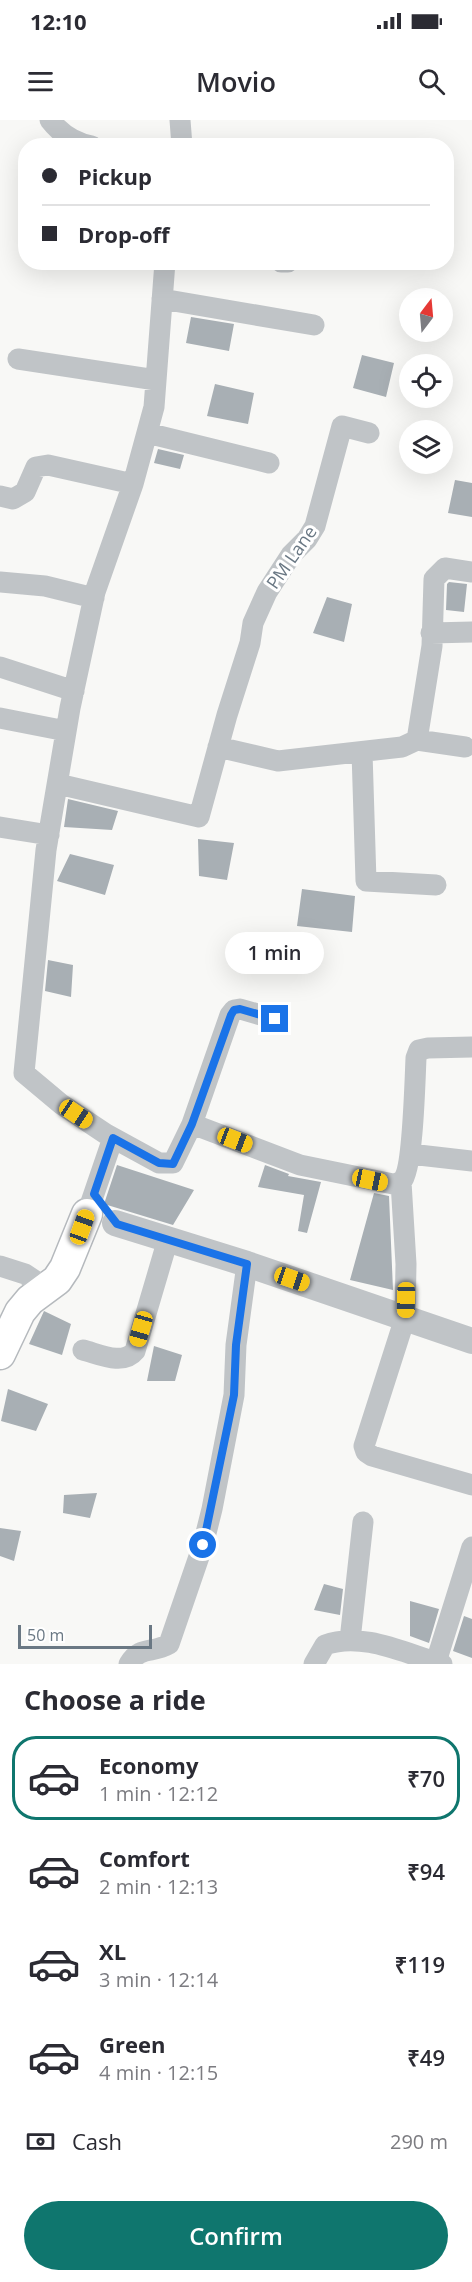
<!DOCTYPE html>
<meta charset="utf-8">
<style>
:root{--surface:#fff;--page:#f7f7f7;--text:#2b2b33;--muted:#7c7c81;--line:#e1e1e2;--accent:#0f766e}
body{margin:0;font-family:"Open Sans",sans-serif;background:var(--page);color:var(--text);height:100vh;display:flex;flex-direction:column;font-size:22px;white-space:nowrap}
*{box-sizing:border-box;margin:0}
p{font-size:20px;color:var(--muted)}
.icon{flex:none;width:33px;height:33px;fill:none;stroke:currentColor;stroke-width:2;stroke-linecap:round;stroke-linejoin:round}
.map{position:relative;height:1544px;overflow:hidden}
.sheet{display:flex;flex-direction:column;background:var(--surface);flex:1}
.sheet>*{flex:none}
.guide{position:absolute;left:18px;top:18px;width:436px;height:132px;border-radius:24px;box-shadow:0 6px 24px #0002;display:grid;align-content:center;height:132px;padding:0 24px;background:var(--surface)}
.needle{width:39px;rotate:16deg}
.buttons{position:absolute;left:399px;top:168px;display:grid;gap:12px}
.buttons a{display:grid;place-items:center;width:54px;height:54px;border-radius:50%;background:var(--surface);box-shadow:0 6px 24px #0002;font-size:30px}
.scale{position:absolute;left:18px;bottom:15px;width:134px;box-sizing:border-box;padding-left:6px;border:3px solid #6a7884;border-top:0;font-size:16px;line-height:21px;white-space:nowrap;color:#6a7884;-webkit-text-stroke:4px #fff;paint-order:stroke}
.end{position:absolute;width:27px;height:27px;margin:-14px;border:8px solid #1a73e8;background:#fff;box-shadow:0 0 0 3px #fff}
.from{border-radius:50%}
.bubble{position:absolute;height:42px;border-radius:21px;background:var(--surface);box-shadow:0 6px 24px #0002;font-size:20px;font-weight:600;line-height:42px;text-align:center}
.car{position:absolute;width:18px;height:36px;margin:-18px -9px;border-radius:8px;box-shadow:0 0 4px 2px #0007;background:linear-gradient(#f5c518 24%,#345 0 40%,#f5c518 0 76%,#345 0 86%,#f5c518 0)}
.guide b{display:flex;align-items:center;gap:21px;height:57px;font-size:22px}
.guide b+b{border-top:2px solid var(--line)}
.guide i{width:15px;height:15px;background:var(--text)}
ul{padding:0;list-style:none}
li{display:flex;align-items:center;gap:18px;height:84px;margin:0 12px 9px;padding:0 12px;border:3px solid transparent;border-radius:24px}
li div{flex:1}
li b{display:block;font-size:22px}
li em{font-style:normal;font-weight:600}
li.on{border-color:var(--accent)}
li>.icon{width:54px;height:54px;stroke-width:1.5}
h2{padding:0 24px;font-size:27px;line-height:72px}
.pay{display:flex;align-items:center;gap:15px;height:66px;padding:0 24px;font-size:22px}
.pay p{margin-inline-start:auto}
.cta{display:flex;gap:12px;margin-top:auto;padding:12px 24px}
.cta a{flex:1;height:69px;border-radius:36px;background:var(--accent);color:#fff;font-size:24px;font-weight:600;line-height:69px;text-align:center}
.status{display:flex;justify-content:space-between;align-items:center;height:42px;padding:0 30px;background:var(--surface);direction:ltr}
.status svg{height:16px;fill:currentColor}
header{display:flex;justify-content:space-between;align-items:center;height:78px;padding:0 24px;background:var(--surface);font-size:27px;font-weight:600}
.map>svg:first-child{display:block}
.building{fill:#a8afb4}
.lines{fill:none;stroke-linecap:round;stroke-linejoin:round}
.secondary-casing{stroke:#b5b9bd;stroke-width:33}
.minor{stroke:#c0c4c7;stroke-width:21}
.tertiary{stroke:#c0c4c7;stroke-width:26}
.secondary{stroke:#fff;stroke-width:30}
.route{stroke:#1a73e8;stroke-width:8}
.labels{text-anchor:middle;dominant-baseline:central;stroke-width:6;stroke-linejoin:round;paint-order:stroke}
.street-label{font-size:18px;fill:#6a7884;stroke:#fff}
</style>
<div class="status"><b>12:10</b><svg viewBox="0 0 49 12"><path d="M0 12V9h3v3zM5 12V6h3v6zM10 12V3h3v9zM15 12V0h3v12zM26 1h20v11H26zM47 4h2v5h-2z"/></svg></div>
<header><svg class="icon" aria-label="menu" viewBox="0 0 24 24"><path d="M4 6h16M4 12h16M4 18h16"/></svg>Movio<svg class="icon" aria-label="search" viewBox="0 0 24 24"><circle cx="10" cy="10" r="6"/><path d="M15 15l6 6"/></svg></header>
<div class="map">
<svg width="472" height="1544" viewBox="0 0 472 1544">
<rect width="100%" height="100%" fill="#f8f8f6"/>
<path class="building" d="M191,197L234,204L229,231L186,223Z
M362,235L394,243L386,277L353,268Z
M215,264L254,273L248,304L207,296Z
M158,329L184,335L180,349L154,343Z
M455,360L472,363V397L448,393Z
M449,462L467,464L464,492L446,490L447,464Z
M327,477L352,484L344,522L313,513Z
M68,679L118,691L112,710L64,707Z
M198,719L234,723L227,760L199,756Z
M70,734L114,745L105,775L57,761Z
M302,769L355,776L352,812L297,806Z
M48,840L73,845L71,877L45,871Z
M117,1045L194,1070L173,1105L104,1084Z
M265,1045L289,1054L288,1056L321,1062L307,1113L298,1111L304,1075L258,1067Z
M374,1073L389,1076L393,1170L350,1160Z
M44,1191L71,1204L62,1235L29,1224Z
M154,1226L182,1235L175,1261H147Z
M8,1269L48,1284L36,1311L1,1301Z
M97,1373L90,1398L63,1393L64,1375Z
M0,1408L21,1411L14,1441L0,1436Z
M324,1464L343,1469L340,1495L314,1490Z
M410,1481L439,1489L429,1523L410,1516Z
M464,1496L472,1499V1538L453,1531Z"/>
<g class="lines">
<defs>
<path id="secondary" d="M0,1234L20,1192L30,1180L57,1160L65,1148L87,1094"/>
</defs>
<use href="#secondary" class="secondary-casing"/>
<path class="minor" d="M50,0C61,14 74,23 92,26
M180,0L182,26
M165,142L154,287L133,364L95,472L70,588L46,730L24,953L61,984L106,1014L159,1043H173L192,1004
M281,142H288
M162,179L314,205
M18,239L156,260
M147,313L269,343
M0,376L13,379L25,372L36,347L48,345L133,364
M0,462L45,466L94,478
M431,513L472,512
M0,547L74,571
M0,598L66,611
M417,620L465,627
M218,627L278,641L402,627L417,620L432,526L434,459L445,448L472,452
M362,632L366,761L436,765
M58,664L199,697L227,595L250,523L253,503L267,472L291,435L307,419L315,406L342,306L369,313
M0,707L49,715
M275,899L240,889L234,890L230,895L192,1004L300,1045L393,1064C395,1064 400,1062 402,1061C413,1050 415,959 416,938L419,930L428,928L472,927
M410,1034L472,1041
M401,1062L406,1144L405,1198L364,1326L366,1332L372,1336L472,1365
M87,1094L113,1018
M0,1146L25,1154L46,1168
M83,1230C99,1234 123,1246 135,1231L168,1119
M350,1520L363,1402
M436,1542L472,1427
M129,1544C141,1525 152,1534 169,1524L203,1425L212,1389L234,1275L236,1225L247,1144
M314,1544L325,1525C362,1511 406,1534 442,1544"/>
<path class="tertiary" d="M115,1103L247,1144L472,1221"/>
<use href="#secondary" class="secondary"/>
</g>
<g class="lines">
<path class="route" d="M203,1425L234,1275L236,1225L247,1144L117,1104L94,1074L113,1018L159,1043L173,1044L192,1004L231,895L234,890L240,889L275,899"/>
</g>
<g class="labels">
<g class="street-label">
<text transform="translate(291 437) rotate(-55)">PM Lane</text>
</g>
</g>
</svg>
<div class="buttons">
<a><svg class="needle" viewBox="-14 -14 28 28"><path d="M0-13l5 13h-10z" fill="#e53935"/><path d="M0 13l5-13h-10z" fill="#7c7c81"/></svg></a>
<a><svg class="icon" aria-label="locate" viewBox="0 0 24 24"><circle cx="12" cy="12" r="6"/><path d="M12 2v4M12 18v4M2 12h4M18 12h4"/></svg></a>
<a><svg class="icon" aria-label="layers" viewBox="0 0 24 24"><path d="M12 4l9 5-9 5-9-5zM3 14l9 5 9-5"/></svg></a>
</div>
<div class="scale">50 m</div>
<i class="end from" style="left:203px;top:1425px"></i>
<i class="end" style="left:275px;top:899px"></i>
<div class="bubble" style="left:225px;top:812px;width:99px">1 min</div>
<i class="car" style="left:76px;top:994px;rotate:124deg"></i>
<i class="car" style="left:235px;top:1020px;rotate:111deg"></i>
<i class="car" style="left:370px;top:1060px;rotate:102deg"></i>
<i class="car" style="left:82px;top:1107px;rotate:20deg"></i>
<i class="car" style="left:292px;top:1159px;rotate:109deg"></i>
<i class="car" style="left:406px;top:1180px;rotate:181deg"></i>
<i class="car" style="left:141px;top:1209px;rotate:196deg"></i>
<div class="guide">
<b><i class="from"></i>Pickup</b>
<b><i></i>Drop-off</b>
</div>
</div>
<section class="sheet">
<h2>Choose a ride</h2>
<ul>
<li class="on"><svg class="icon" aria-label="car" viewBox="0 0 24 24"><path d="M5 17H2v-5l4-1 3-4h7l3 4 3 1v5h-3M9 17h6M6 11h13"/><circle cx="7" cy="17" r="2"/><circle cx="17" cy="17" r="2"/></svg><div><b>Economy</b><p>1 min · 12:12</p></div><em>₹70</em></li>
<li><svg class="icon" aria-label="car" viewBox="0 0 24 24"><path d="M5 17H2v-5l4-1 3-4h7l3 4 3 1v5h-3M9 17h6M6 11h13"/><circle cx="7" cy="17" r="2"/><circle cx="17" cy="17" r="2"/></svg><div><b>Comfort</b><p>2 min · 12:13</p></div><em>₹94</em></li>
<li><svg class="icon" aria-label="car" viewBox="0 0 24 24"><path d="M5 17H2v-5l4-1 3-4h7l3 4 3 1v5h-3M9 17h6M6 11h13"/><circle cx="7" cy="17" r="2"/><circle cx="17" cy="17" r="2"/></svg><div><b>XL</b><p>3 min · 12:14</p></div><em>₹119</em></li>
<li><svg class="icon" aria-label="car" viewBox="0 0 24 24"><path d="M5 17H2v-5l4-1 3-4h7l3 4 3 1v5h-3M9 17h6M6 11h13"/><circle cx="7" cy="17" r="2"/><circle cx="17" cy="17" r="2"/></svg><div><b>Green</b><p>4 min · 12:15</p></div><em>₹49</em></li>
</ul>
<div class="pay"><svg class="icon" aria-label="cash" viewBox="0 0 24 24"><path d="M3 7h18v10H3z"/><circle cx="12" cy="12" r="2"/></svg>Cash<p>290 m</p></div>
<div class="cta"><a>Confirm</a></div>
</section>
